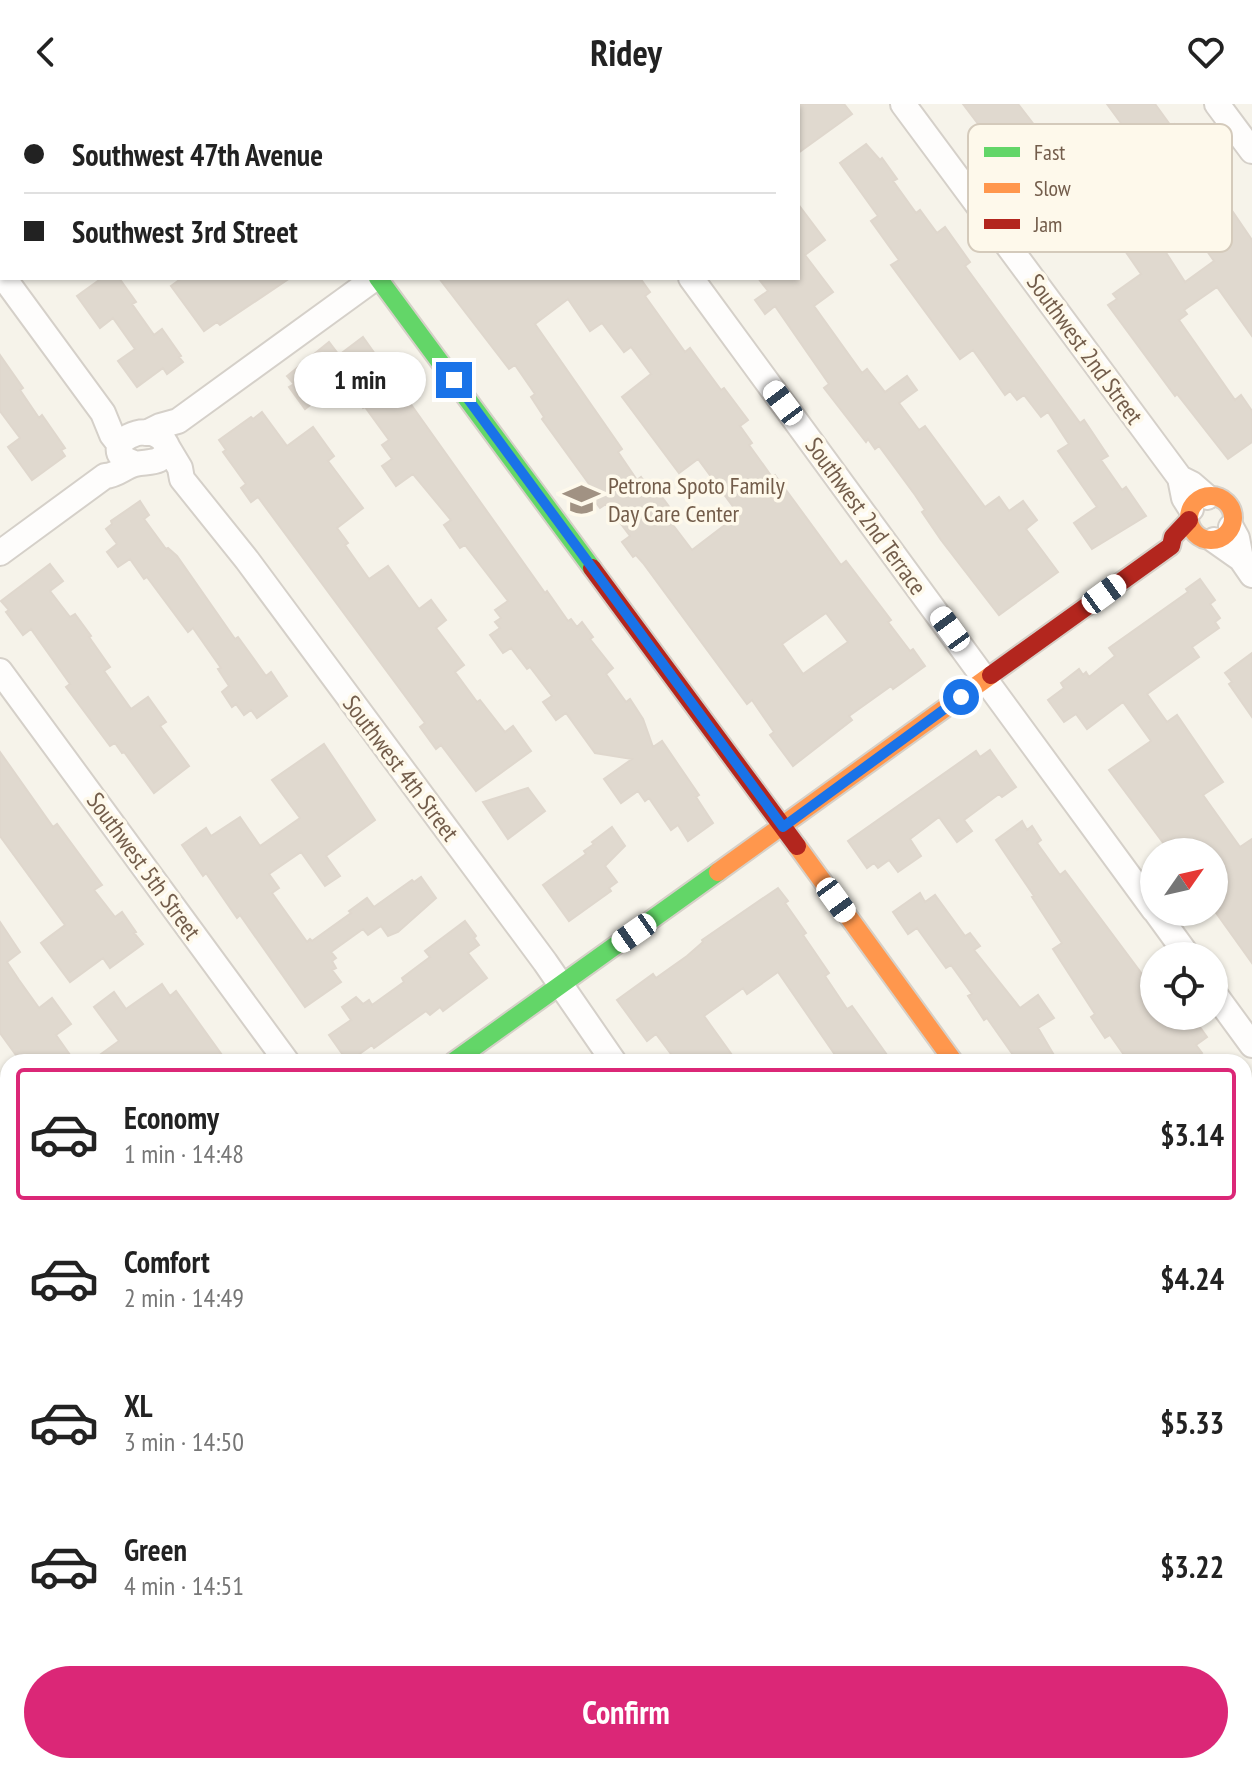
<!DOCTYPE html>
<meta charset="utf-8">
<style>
:root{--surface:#fff;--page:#f2f2f2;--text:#222;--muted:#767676;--line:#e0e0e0;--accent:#db2777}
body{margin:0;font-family:"PT Sans Narrow",sans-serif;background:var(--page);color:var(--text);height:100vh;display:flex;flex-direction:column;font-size:30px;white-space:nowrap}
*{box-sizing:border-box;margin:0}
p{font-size:26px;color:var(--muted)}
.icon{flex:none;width:44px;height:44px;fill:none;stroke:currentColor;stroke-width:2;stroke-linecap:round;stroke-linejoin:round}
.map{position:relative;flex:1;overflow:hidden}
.drawer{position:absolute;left:0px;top:950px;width:1252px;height:720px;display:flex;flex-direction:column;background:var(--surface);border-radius:24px 24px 0 0;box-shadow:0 2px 6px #0004}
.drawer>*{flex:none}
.top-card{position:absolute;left:0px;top:0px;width:800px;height:176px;box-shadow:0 2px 6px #0004;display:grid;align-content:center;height:176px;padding:0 24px;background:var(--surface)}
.needle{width:52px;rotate:56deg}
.buttons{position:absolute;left:1140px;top:734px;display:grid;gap:16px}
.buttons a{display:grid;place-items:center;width:88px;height:88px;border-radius:50%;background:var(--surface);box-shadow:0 2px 6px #0004;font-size:40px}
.end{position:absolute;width:36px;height:36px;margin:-18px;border:10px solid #1a73e8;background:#fff;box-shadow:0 0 0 4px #fff}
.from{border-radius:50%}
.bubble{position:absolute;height:56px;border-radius:28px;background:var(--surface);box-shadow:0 2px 6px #0004;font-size:26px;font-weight:700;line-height:56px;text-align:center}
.car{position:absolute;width:24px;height:48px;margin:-24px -12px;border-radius:10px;box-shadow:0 0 6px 2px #0007;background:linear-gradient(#fff 24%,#345 0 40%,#fff 0 76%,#345 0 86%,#fff 0)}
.top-card b{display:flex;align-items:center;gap:28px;height:76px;font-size:30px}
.top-card b+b{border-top:2px solid var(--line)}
.top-card i{width:20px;height:20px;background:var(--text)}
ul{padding:14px 0 0;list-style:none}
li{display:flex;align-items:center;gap:24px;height:132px;margin:0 16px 12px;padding:0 8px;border:4px solid transparent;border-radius:8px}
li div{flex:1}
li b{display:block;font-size:30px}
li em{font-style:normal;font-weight:700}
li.selected{border-color:var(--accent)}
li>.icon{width:72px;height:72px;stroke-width:1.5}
.action{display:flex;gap:16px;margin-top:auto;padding:16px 24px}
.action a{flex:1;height:92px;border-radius:48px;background:var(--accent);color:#fff;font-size:32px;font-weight:700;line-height:92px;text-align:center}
header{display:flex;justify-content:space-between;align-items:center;height:104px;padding:0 24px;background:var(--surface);font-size:36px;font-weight:700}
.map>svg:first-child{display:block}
.building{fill:#e0d9cf;stroke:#dfd7cd;stroke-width:2;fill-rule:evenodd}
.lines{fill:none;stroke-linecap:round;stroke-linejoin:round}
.street-casing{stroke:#d5d0c9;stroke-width:28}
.fast-casing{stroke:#d6d0c8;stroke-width:22}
.slow-casing{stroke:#d6d0c8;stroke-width:22}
.jam-casing{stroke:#d6d0c8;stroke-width:22}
.street{stroke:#fefdfc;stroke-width:24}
.fast{stroke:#63d668;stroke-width:18}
.slow{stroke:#ff974d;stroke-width:18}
.jam{stroke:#b3261e;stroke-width:18}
.route{stroke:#1a73e8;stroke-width:10}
.labels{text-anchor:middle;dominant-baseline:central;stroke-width:7;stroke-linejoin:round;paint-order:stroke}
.street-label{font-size:24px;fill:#735d4b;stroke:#fef9eb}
.poi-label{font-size:24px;fill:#735d4b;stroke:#fef9eb;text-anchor:start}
.key{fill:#fef9eb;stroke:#d4cabb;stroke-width:2}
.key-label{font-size:22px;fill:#735d4b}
</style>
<header><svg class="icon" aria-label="back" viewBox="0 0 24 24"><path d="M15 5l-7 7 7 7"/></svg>Ridey<svg class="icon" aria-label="heart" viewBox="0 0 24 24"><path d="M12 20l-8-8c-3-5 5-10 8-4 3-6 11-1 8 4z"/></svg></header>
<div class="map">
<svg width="1252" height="1670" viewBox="0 0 1252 1670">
<rect width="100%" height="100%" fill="#f6f3ea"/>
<path class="building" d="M798,0H844L852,10L798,49Z
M963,0H1018L1106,114L1076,136L1070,127L1063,132Z
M1107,0H1155L1171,22L1174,20L1218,81L1216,83L1252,136V232L1217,183L1184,206L1187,210L1179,216L1235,296L1241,291L1252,307V338L1228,355L1177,290L1175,292L1108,201L1117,195L1113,190L1141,170L1110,125L1163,89L1134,49L1140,45ZM1177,104L1214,157L1185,178L1150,124Z
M866,40L880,56L882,54L897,75L893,77L916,109L920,106L937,129L945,123L970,158L965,162L1080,319L1084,316L1108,352L1101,356L1122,386L1126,383L1146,412L1092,445L1074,419L1097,403L1058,347L1069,340L1048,308L1041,313L1024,291L1017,296L1010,287L1005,291L973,246L960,255L891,161L899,156L871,117L878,112L840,59Z
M798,100L825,136L805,151L833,188L814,202L862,269L867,265L885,288L907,272L917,286L899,299L919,326L925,322L985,403L999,393L1009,407L1023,397L1037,416L1026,425L1058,468L999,511L941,436L922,408L925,406L915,391L879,342L875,345L868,335L866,338L824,284L829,280L775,202L765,210L755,196L768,187L758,174H798Z
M102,174H119L136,198L132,200L154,231L162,225L181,252L179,253L183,258L167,270L163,264L137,283L118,257L135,245L113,214L100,224L77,192Z
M182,174H290L220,221L217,218L204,227L171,182Z
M439,174H640L650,188L645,192L685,248L690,244L721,286L724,284L748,316L740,322L752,339L749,341L772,373L775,371L841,461L846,457L891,516L888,518L910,547L913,545L925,562L893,585L891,582L849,612L852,616L793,662L770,631L774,628L752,596L747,600L643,459L636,451L633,453L622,438L630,432L606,400L600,404L584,383L589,380L542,315L544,313L531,293L535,290L515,261L509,265ZM568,195L590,227L602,219L624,248L631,243L651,270L622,293L679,369L698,355L734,404L725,410L730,417L692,446L670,417L676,412L659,389L654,392L641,373L637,376L618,348L622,345L535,220ZM826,509L848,538L803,570L782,540Z
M363,233L545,489L547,487L568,517L571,515L577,523L582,518L593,533L590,535L613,564L606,570L626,598L630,595L643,615L653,643L662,637L699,691L696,693L713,719L688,737L678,721L671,726L649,694L645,697L638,687L621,699L604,675L632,655L595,649L566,609L556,616L543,598L552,592L530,563L527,565L511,544L503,549L490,531L500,524L495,518L501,514L495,506L508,497L465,441L460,444L444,421L451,416L413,370L396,382L382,362L392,355L382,341L389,336L365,303L363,304L354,290L343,294L335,282L305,305L289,283L294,280L287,272L329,238L339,251Z
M0,251L23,284L20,286L39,314L42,311L65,344L61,346L65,352L32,376L8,343L20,334L0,307Z
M262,308L287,342L313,323L334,352L328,357L363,404L337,424L348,439L345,441L369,475L388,462L419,505L431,496L446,516L436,524L464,561L455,568L477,598L480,596L505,628L513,622L531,647L476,687L441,641L436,645L420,623L425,619L258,393L251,398L241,384L246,380L223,348L226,346L219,336L251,313L253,315Z
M140,397L149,411L144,415L166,445L168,444L177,452L235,535L238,533L266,572L271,568L287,592L257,614L251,606L244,611L236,600L232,603L222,588L229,582L218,565L221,564L193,524L188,528L147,473L144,475L130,455L118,463L107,448L117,440L106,425L112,420L111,417Z
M50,460L63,477L50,487L70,513L75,510L91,532L89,533L110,563L104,567L131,605L148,593L166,618L160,622L189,662L154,689L124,648L122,649L115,639L110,642L66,583L70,580L31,525L23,531L6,508L9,506L1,497Z
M1200,475L1215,496L1210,500L1220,514L1215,518L1219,524L1192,543L1199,553L1147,590L1167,618L1177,611L1223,678L1203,691L1240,743L1252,735V859L1214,806V748H1170L1109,666L1151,637L1123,598L1087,625L1076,610L1064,618L1048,596L1064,584L1061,579L1079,565L1083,571L1086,568L1089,573L1115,552L1109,544L1188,488L1186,485Z
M1252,549V613L1229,580L1232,578L1225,569Z
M324,640L375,716L326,752L340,772L325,782L301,748L269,770L279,784L272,789L307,838L310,835L312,837L351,809L349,807L367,794L374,803L412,776L414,778L421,773L436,794L398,828L388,832L381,822L368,831L363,825L331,848L336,854L332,857L336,864L332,866L341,878L305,903L240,811L237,814L206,769L203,772L182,741L206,724L211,732L240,713L260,742L300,714L272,676Z
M990,646L1016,683L1002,693L999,690L964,716L972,727L957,738L939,713L910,735L921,752L898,768L889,756L878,764L874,759L867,764L848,737L976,647L980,653Z
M0,648L53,723L57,720L102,781L94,786L115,813L122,808L136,828L134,829L143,840L110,864L103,854L70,878L41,839L65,821L0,732Z
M528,684L545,707L508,735L483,698Z
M1022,717L1027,726L1032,722L1041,736L1037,739L1060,771L1065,767L1154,886V912H1192L1207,933L1196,941L1202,949L1189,958H1129L1110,931L1105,934L1091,913L1095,910L1053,845L1062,839L1032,793L1034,792L996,736Z
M612,723L625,742L605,762L617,778L609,784L611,787L569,817L543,781L586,750L584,747L594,740L592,738Z
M778,784L788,797L785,799L806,829L803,831L829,869L825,872L847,905L852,902L892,958H840L778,868L747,890L743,884L704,912L737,958H677L656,930L647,937L617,896L653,870L656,874L687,852L703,838L702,836Z
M920,789L925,798L935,791L965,832L970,829L980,842L974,846L1020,904L1038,891L1054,914L1038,924L1058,958H1018L987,914L984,916L968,892L972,890L951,861L946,864L917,824L908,830L893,808Z
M465,817L476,832L474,834L479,841L468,849L487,874L443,907L440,903L430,911L426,907L374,944L372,941L348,958L329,931L351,916L342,903L356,893L363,900L369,896L372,901L404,878L402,874L430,853L425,847Z
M0,818L20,848L7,858L19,876L39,904L52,894L71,920L56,931L75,958H21L0,929Z
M162,880L170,892L176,887L227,958H90L119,937L94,903L114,888L126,905Z"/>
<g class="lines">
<defs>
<path id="street" d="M903,0L1180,374L1184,394L1191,405
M1217,0L1252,47
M29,2L32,0
M616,2L618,0
M0,23L2,22
M4,174L103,309L112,331L119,340
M691,174L1154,806
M146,329L160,322L178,317L375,174
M168,344L180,364L182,375L247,456L545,858L614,958
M1180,374L1192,380L1207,393
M1231,423L1237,434L1241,455
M1214,436L1241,455L1252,471
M0,449L105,372C118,371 125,362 135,360C150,357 162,361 168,344C153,307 90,345 134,359
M0,567L287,958
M1156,808L1188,852
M1214,889L1252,941
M0,1007L8,1017
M1244,1214L1252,1209
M1244,1261L1252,1272
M0,1613L8,1607
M475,1662L481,1670
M799,1662L805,1670
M1125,1662L1131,1670
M384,1670L395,1662
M615,1670L626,1662"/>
<path id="fast" d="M378,174L592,464
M453,958L718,768
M0,1284L8,1278"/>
<path id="slow" d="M1189 414a22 22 0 1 1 44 0a22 22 0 1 1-44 0Z
M797,742L954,958
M718,768L991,571"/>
<path id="jam" d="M592,464L797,742
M991,571L1171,442L1173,433L1189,416"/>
</defs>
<use href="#street" class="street-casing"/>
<use href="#fast" class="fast-casing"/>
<use href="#slow" class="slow-casing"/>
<use href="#jam" class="jam-casing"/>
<use href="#street" class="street"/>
<use href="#fast" class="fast"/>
<use href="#slow" class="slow"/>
<use href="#jam" class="jam"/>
</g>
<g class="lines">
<path class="route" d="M454,276L783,723L961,593"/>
</g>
<defs>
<symbol id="school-bare" viewBox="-9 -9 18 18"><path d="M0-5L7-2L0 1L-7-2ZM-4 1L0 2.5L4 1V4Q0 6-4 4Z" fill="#a19283" stroke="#fef9eb" stroke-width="2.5" paint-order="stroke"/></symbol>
</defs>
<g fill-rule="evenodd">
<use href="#school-bare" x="556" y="370" width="51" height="51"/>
</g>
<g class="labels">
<g class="street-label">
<text transform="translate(1085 245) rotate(54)">Southwest 2nd Street</text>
<text transform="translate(866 412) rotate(54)">Southwest 2nd Terrace</text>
<text transform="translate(401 664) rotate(53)">Southwest 4th Street</text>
<text transform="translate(144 762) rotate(54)">Southwest 5th Street</text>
</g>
<g class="poi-label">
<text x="608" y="381">Petrona Spoto Family<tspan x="608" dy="28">Day Care Center</tspan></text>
</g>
</g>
<rect x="968" y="20" width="264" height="128" rx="12" class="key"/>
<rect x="984" y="43" width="36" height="10" fill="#63d668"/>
<rect x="984" y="79" width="36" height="10" fill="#ff974d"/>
<rect x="984" y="115" width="36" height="10" fill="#b3261e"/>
<g class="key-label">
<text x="1034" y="56">Fast</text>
<text x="1034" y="92">Slow</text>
<text x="1034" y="128">Jam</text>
</g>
</svg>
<div class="buttons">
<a><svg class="needle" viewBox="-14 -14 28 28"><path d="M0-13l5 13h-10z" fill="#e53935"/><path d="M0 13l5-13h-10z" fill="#767676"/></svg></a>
<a><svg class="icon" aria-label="locate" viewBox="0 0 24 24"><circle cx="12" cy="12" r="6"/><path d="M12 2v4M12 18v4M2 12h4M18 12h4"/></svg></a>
</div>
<i class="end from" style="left:961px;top:593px"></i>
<i class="end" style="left:454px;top:276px"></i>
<div class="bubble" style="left:294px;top:248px;width:132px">1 min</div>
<i class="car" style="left:783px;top:299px;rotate:323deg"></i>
<i class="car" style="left:1104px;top:490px;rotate:54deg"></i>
<i class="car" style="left:950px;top:525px;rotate:324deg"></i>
<i class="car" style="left:836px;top:796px;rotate:144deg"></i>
<i class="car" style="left:634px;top:829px;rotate:235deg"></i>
<div class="top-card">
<b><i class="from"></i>Southwest 47th Avenue</b>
<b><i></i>Southwest 3rd Street</b>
</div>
<section class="drawer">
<ul>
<li class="selected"><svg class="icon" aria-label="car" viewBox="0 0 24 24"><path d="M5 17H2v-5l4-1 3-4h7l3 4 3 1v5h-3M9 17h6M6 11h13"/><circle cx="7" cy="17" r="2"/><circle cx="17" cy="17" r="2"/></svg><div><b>Economy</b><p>1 min · 14:48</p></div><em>$3.14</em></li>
<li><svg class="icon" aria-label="car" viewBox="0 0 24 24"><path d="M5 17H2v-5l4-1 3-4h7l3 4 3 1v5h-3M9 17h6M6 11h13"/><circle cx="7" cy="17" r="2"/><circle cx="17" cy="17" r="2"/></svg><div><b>Comfort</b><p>2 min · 14:49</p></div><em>$4.24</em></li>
<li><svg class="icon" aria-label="car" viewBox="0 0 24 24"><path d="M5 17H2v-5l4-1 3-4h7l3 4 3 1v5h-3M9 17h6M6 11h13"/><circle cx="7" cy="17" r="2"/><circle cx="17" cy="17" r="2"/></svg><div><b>XL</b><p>3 min · 14:50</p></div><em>$5.33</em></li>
<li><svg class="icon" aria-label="car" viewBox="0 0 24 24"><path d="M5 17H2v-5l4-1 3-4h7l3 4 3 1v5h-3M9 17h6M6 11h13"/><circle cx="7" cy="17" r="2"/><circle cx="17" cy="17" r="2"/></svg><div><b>Green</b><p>4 min · 14:51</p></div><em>$3.22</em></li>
</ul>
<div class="action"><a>Confirm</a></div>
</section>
</div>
